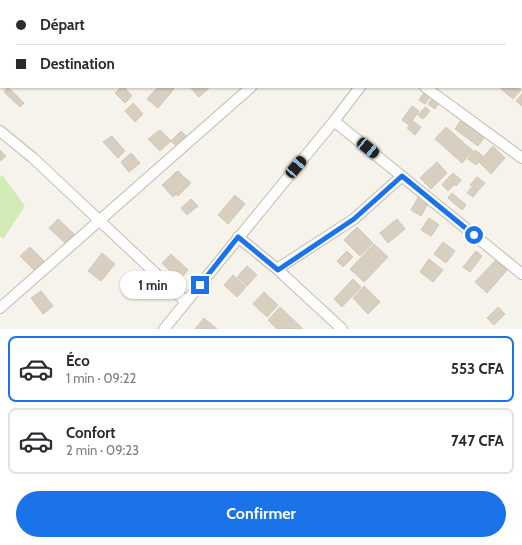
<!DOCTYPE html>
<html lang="fr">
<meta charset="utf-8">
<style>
:root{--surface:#fff;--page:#f2f2f3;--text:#2b2b33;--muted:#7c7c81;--line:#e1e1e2;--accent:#1a73e8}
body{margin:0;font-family:Cabin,sans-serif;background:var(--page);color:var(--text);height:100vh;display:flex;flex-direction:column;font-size:15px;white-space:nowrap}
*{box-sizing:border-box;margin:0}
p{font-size:13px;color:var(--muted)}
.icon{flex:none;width:22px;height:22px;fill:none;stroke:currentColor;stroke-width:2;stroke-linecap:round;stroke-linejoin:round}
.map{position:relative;height:329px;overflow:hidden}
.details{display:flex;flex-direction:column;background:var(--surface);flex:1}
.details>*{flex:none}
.guide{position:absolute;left:0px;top:0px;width:522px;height:88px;box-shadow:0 1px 3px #0004;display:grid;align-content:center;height:88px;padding:0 16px;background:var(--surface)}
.end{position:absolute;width:18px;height:18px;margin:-9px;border:5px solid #1a73e8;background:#fff;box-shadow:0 0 0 2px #fff}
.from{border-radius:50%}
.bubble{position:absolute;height:28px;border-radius:14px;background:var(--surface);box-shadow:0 1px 3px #0004;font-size:13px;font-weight:700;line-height:28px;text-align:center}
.car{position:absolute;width:12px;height:24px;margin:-12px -6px;border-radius:5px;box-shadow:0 0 3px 1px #0007;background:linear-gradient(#222 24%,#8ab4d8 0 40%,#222 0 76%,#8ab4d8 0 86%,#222 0)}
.guide b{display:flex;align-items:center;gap:14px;height:38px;font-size:15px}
.guide b+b{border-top:1px solid var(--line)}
.guide i{width:10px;height:10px;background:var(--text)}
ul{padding:7px 0 0;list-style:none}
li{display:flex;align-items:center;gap:12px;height:66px;margin:0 8px 6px;padding:0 8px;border:2px solid var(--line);border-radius:8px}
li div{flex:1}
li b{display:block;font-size:15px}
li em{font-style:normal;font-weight:700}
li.current{border-color:var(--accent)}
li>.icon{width:36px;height:36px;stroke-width:1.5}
.action{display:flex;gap:8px;margin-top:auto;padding:8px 16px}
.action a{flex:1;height:46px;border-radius:24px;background:var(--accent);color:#fff;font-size:16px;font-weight:700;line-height:46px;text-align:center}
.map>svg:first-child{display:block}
.green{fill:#d2eab5}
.building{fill:#d8cfc1;stroke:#d3c7b4}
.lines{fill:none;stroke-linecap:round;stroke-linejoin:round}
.minor-casing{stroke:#c2bbae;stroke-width:12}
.minor{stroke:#fff;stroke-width:10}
.route{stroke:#1a73e8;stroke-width:5}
</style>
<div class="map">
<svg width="522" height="329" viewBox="0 0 522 329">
<rect width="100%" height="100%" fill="#f6f3ec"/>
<path class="green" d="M2,175L25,206L3,239L0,236V177Z"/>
<path class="building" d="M8,87L24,103L20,107L4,92Z
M121,87H124L132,96L125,103L115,93Z
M158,87H172L174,89L158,108L147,99Z
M190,87H210L199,97Z
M499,87H517L521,90L513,99Z
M426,90L432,94L425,104L419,100Z
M522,94V106L516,101Z
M435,95L441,100L435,109L428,104Z
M133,103L143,114L135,122L125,111Z
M412,106L419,111L409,125L402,120Z
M425,107L430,111L423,119L418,115Z
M463,117L487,134L478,146L455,129Z
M413,121L421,127L415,135L407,128Z
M446,127L473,151L462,163L435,139Z
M160,130L171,141L160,151L148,139Z
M181,131L186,136L176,146L171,141Z
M112,136L125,151L118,158L103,142Z
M493,146L505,158L491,174L479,162Z
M0,150L6,156L0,161Z
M475,150L483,156L476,165L468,159Z
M131,153L140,163L129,172L121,162Z
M437,162L447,173L431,189L420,178Z
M177,171L191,183L178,196L164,184Z
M178,171L188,183L173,197L162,185Z
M453,173L461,180L456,186L448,178Z
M477,177L485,183L477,192L470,185Z
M447,179L454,185L448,191L442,185Z
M471,188L477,192L473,197L467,193Z
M452,193L466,205L462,210L448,198Z
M235,195L245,204L228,224L218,215Z
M419,196L429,202L421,216L411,210Z
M191,199L198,206L187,215L181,208Z
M429,218L439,225L431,236L421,230Z
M58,219L74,234L65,243L49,228Z
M397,219L405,229L388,243L380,233Z
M357,227L373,243L360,256L344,240Z
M443,242L455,251L446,263L434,254Z
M374,244L388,257L364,282L350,269Z
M30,247L44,261L34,270L20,256Z
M347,251L353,257L343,267L337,261Z
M476,251L482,256L470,272L463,267Z
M102,253L115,264L101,281L88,271Z
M171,254L188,270L178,282L169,273L171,272L162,263Z
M498,258L509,268L487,293L475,282Z
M429,259L443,270L433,282L420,272Z
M247,266L257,275L247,286L237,277Z
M137,275L148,283L139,294L128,285Z
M233,275L246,287L237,297L224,285Z
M353,279L361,287L342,307L334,299Z
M364,286L380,302L368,314L353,298Z
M41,291L53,306L43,314L31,298Z
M264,292L278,305L267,317L253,304Z
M280,307L303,329H277L268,320Z
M498,307L505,314L494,325L487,318Z
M204,318L217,329H195Z"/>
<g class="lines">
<defs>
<path id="minor" d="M312,0L313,1
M497,0L499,1
M428,1L429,0
M521,22H522
M425,87L522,158
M334,121L522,274
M0,131L33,158L186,302
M238,237L277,269L342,329
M277,269L354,219L402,176
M0,308L251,87
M164,329L334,121L360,87"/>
</defs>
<use href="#minor" class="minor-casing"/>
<use href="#minor" class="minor"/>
</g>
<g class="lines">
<path class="route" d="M200,285L238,237L278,270L354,219L402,176L474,235"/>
</g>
</svg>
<i class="end from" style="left:474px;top:235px"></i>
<i class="end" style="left:200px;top:285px"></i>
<div class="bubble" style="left:120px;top:271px;width:66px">1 min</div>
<i class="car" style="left:368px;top:148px;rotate:129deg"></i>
<i class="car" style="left:296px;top:167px;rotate:40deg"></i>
<div class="guide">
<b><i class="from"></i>Départ</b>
<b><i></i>Destination</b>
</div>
</div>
<section class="details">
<ul>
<li class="current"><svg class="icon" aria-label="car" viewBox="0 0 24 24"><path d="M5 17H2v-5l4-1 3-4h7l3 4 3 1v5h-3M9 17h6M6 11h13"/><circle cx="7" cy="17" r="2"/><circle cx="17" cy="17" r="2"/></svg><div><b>Éco</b><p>1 min · 09:22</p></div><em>553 CFA</em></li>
<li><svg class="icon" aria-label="car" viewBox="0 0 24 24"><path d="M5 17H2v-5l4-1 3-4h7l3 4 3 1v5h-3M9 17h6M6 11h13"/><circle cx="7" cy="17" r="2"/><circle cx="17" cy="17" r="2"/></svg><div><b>Confort</b><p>2 min · 09:23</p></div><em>747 CFA</em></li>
</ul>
<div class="action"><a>Confirmer</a></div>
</section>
